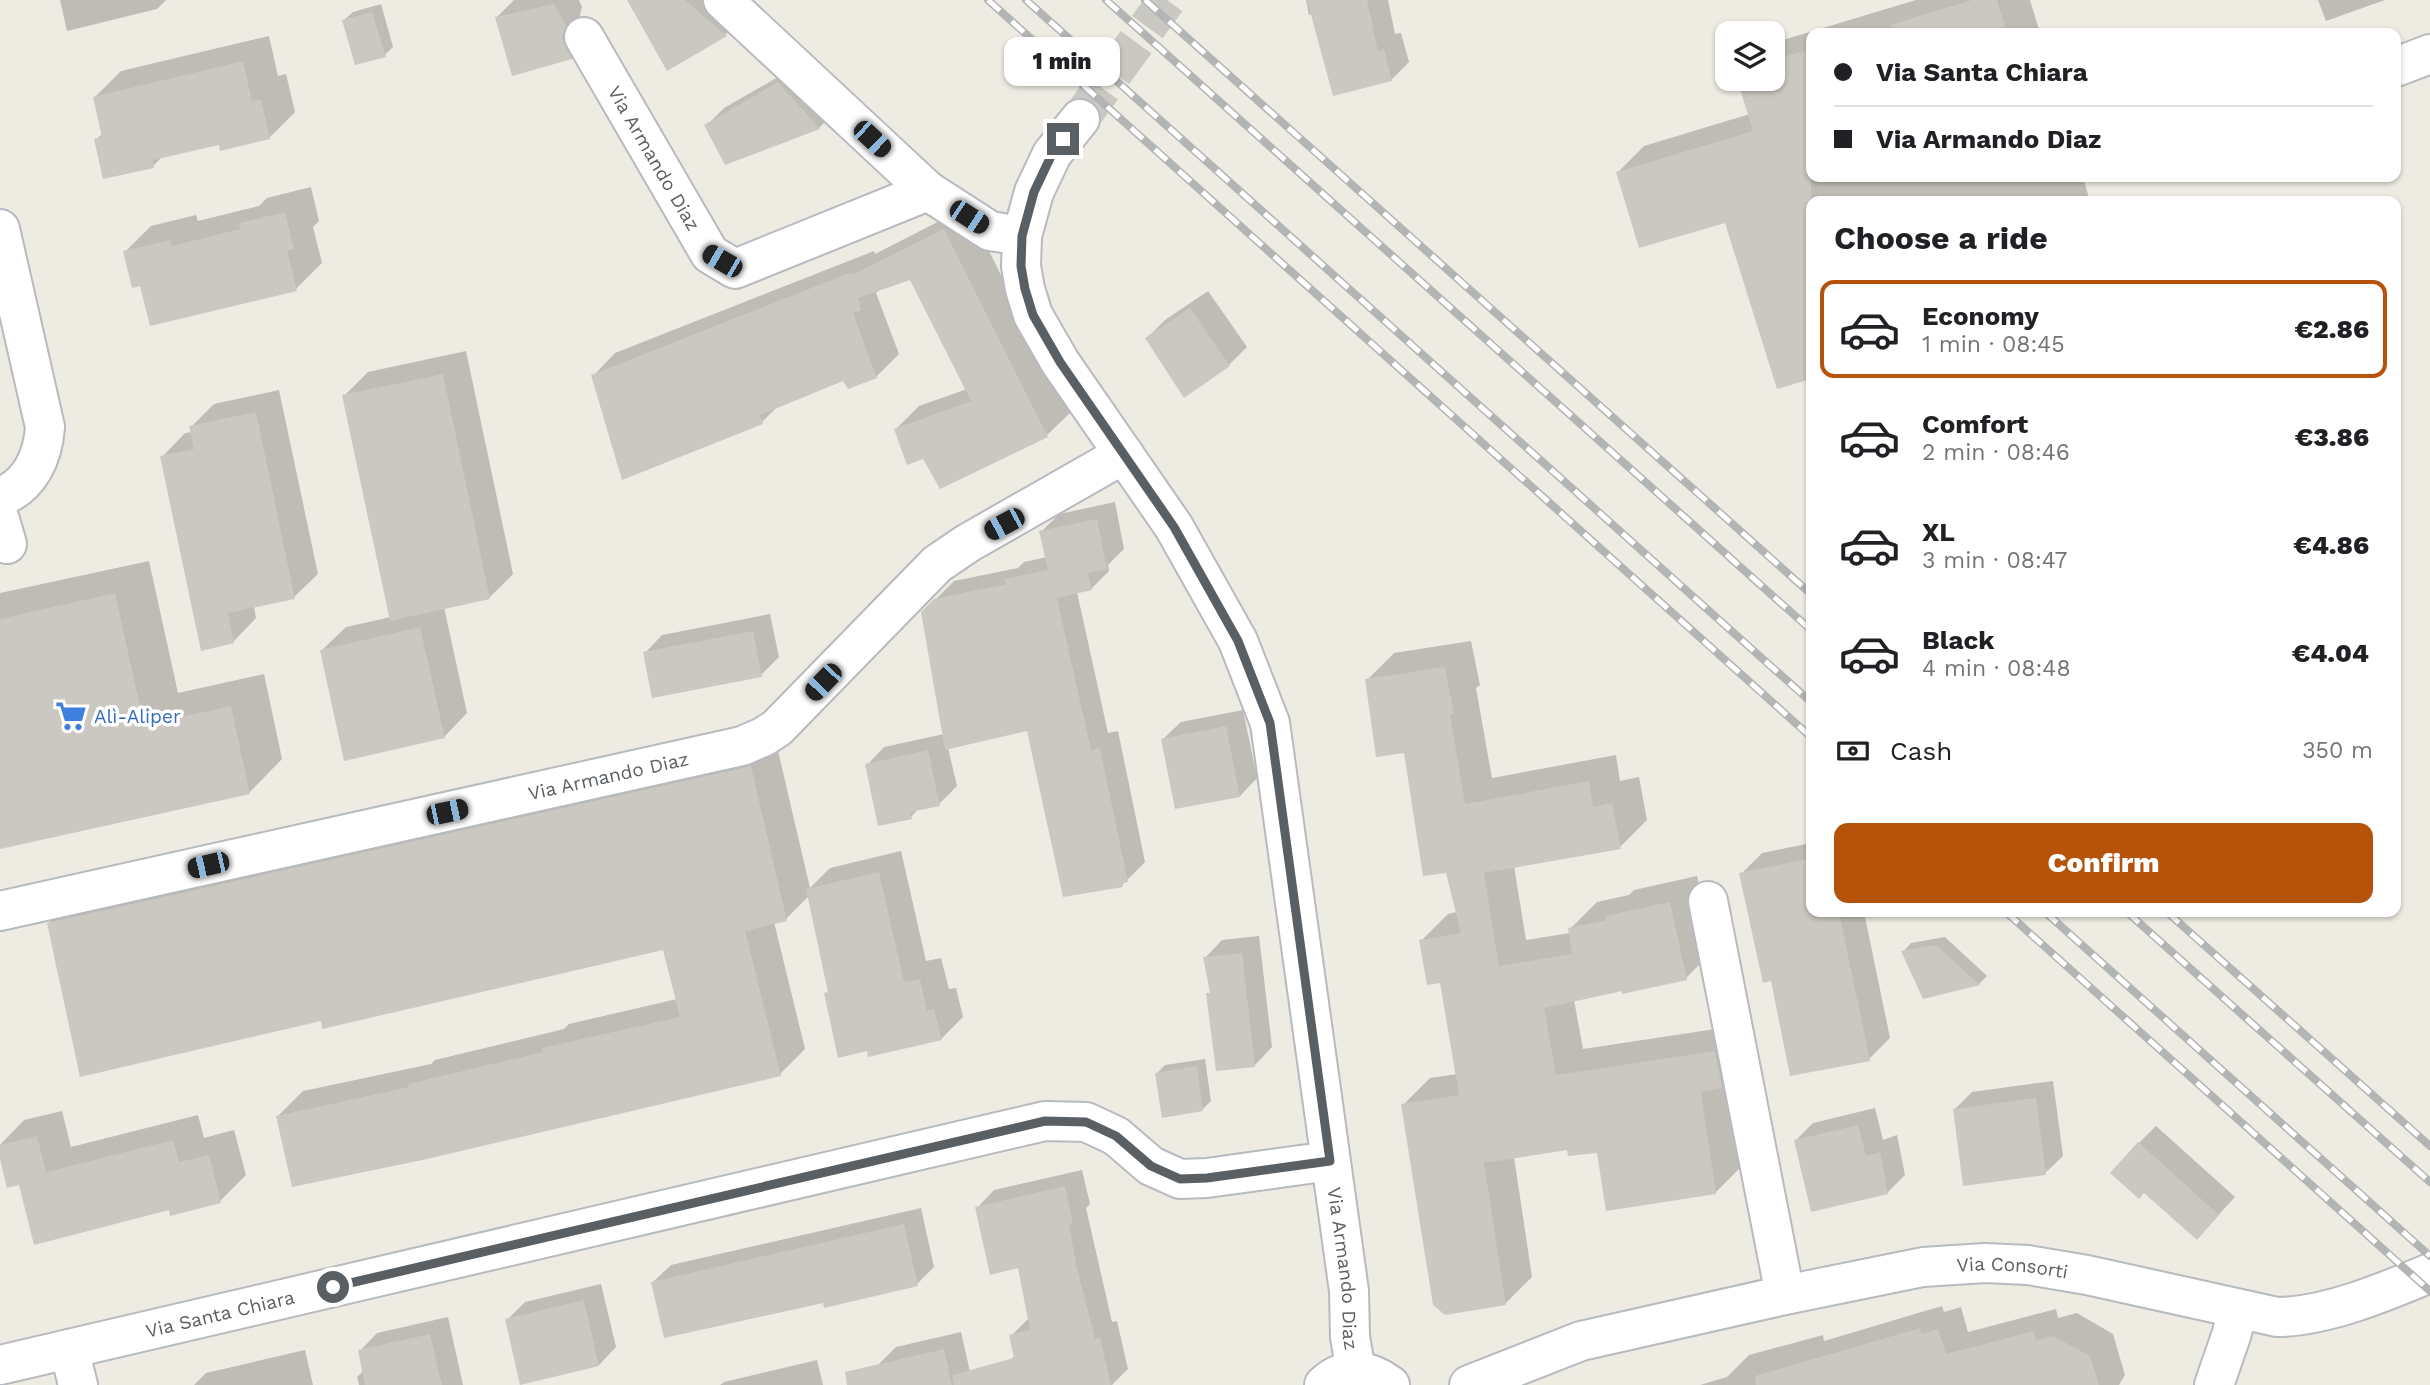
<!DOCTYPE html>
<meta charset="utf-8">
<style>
:root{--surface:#fff;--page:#f6f6f6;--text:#202124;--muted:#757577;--line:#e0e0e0;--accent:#b45309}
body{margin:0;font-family:"Work Sans",sans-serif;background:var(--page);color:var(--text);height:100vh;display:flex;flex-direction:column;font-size:26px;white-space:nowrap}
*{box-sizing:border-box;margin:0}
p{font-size:23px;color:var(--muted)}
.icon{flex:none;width:38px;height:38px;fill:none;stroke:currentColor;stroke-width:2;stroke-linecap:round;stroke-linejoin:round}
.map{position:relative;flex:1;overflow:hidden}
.sheet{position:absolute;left:1806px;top:196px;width:595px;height:721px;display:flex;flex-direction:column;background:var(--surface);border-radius:14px;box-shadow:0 2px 5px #0004}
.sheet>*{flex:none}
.top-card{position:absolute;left:1806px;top:28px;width:595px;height:154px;border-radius:14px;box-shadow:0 2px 5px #0004;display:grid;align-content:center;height:154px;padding:0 28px;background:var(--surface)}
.fabs{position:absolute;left:1715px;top:21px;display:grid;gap:14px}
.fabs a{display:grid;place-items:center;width:70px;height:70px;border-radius:14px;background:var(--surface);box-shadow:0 2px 5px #0004;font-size:35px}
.end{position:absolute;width:32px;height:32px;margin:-16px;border:9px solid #5a5f63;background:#fff;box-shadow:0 0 0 4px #fff}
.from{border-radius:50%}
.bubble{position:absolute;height:49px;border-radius:14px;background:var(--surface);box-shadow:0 2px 5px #0004;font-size:23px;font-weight:800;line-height:49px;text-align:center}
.car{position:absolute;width:21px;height:42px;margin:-21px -10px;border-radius:9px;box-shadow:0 0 5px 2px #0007;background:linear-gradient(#222 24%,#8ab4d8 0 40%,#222 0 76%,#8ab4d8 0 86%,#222 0)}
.top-card b{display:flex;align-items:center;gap:24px;height:66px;font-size:26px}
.top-card b+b{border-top:2px solid var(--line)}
.top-card i{width:18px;height:18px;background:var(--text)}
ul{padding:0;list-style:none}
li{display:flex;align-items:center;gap:21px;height:98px;margin:0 14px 10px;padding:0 14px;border:4px solid transparent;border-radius:14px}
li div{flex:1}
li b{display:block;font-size:26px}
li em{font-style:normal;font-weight:800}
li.active{border-color:var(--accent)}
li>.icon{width:63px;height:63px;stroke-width:1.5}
h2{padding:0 28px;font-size:32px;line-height:84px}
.pay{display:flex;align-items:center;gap:18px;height:77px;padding:0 28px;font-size:26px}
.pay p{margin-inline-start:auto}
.cta{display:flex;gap:14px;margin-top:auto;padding:14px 28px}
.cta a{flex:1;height:80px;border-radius:14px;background:var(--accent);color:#fff;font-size:28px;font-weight:800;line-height:80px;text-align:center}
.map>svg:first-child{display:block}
.shadow{fill:#0003}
.building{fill:#cbc7c1}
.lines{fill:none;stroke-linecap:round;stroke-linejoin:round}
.minor-tunnel{stroke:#c9c8c2;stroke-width:38;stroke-dasharray:38 19;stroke-linecap:butt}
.minor-casing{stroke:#b7babf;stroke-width:42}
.minor{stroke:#fff;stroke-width:38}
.rail-casing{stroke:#b3b4b4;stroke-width:8}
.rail{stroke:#fff;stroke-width:5;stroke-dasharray:16;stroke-linecap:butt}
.route{stroke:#5a5f63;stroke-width:9}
.labels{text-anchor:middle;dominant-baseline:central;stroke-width:7;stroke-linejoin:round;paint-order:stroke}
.street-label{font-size:19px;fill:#5a5f63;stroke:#fff}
.shop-label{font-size:19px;fill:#366cbe;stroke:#fff;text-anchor:start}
</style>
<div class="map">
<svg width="2430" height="1385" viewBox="0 0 2430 1385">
<rect width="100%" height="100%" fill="#eeebe2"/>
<path class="shadow" d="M60,0H166L157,9L67,31Z
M514,0H579L582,7L579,19L588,40L571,58L497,17Z
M630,0H723L743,17L726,34L668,68Z
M1306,0H1388L1395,34L1401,33L1409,62L1391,80L1312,14L1309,15Z
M1916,0H2030L2040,33H1811V177H2083L2090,201H1811V378L1778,387L1726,220L1618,172L1644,146L1750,114L1739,79H1773V43Z
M2318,0H2385L2326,21Z
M381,4L393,47L385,55L344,20L353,12Z
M269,36L278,76L286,74L295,112L269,138L221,142L163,156L153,166L96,140L103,133L95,97L121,71Z
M797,66L836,111L819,128L706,126L724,108Z
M311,187L319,221L313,227L322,263L296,289L142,284L125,252L151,226L196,215L198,221L259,206L267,198Z
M967,207L1070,413L1047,435L941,487L924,456L896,429L919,406L967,389L911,277L881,288L876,293L899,354L876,377L844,379L779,405L762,422L593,376L615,353L874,251L875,254Z
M1208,291L1247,347L1229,365L1185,396L1147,338L1165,320Z
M466,351L513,574L489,598L444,607L467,713L444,737L322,650L346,627L391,617L344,396L368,372Z
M279,390L318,574L294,597L254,606L256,618L233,642L162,457L185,433L192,432L191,427L214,404Z
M1115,502L1124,549L1108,565L1109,571L1091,589L1077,592L1108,733L1118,731L1145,862L1122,885L1028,729L948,748L957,786L939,804L919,808L911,817L867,765L884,747L944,734L923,612L954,581L1018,568L1024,562L1047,557L1041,532L1059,514Z
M149,561L178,693L264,674L282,759L249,793L0,847V593Z
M770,614L779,657L761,675L645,653L662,635Z
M1471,641L1480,685L1476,688L1492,778L1616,755L1620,781L1639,777L1647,820L1620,847L1514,866L1526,940L1570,933V929L1597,902L1629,895L1634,890L1697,876L1713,951L1686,978L1574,1000L1583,1049L1742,1025L1743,1165L1716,1192L1598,1151L1569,1148L1514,1157L1532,1277L1505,1304L1403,1105L1430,1078L1457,1074L1441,980L1421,941L1448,914L1457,912L1447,871L1405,751L1367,680L1394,653Z
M1243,710L1257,778L1240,796L1163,739L1181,722Z
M776,742L810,888L830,868L901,851L926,961L941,958L949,989L956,988L963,1017L941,1039L868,1049L826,994L829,990L809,896L786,919L774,922L805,1049L780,1074L278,1116L303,1091L431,1064L435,1060L564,1029L569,1024L677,999L665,948L322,1019L48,924L73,899Z
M1811,843V912H1864L1890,1038L1869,1059L1741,874L1762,853Z
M1259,936L1272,1047L1255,1065L1208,994L1211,991L1205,958L1222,940Z
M1945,937L1987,976L1979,984L1924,997L1903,952L1911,943Z
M1205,1059L1211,1101L1203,1109L1156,1074L1165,1065Z
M2053,1081L2063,1156L2045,1173L1955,1109L1972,1092Z
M1875,1108L1883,1140L1897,1135L1905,1175L1888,1192L1796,1140L1813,1123Z
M62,1111L71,1147L198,1115L204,1138L234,1130L246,1175L220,1201L170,1208L20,1183L0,1152V1145L24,1120Z
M2156,1126L2235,1197L2214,1220L2139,1143Z
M1082,1170L1090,1204L1086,1208L1112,1322L1117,1321L1128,1369L1112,1385H1016L1010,1360L1016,1355L1011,1336L1029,1318L1020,1266L977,1208L994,1190Z
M921,1208L934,1267L917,1284L824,1301L653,1282L671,1265Z
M601,1284L616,1347L599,1365L507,1320L525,1302Z
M1942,1306L1944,1312L1961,1307L1968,1332L2056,1309L2058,1318L2077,1313L2113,1334L2125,1375L2119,1385H1700L1727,1377L1749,1355L1823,1335L1824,1341Z
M448,1317L463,1385H359L357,1377L364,1370L360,1351L377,1333Z
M961,1332L973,1385H883L878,1365L896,1347Z
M305,1350L313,1385H194L206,1373Z
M817,1360L823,1385H720L724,1382Z"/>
<path class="building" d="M627,0H685L727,36L667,71Z
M1307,0H1367L1378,51L1384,49L1392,81L1333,96Z
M1972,0H1997L2007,33H1891L1890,25Z
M554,4L566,25L562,38L572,59L512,76L495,17Z
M372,12L386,57L355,65L342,20Z
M1811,49V379L1777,389L1725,223L1639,248L1616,172L1753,131L1737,79H1773V60Z
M243,61L252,101L261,99L270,139L220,151L219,145L153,160L154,168L103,179L94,139L102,137L93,97Z
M778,82L820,129L725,165L704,125Z
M285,212L294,249L287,251L297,291L150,326L140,286L132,288L123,251L170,240L172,246L240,229L239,223Z
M944,229L1048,437L940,489L923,459L907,465L894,429L971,401L910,280L858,298L861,310L853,313L877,378L848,389L843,381L760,415L763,424L622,480L591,375L852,272V275Z
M1190,308L1230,366L1184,398L1145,338Z
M443,374L490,599L390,621L342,395Z
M256,412L295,599L228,613L234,643L201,651L160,456L194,449L189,426Z
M1097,519L1107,569L1088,573L1092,590L1057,598L1091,750L1100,748L1128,882L1122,883L1123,887L1063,897L1027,731L945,750L921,612L934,599L1006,584L1004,579L1048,570L1039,531Z
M115,593L144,725L231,706L250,794L0,849V619Z
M420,627L445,738L344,761L320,650Z
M753,631L762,677L652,698L643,652Z
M1445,667L1454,714H1450L1465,804L1589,781L1593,807L1612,803L1621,849L1484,873L1499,966L1572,954L1568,928L1606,920L1605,916L1670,902L1687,980L1622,994V991L1544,1008L1556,1075L1715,1051L1722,1088L1701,1092L1716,1194L1606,1211L1597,1153L1568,1156L1567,1150L1484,1163L1506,1305L1445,1315L1433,1305L1401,1104L1459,1095L1440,983L1427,985L1419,940L1461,933L1446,873L1423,876L1404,753L1376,757L1365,679Z
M1226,726L1240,797L1175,809L1161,739Z
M928,750L940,806L910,812L912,819L878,826L865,764Z
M751,766L787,921L745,931L781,1076L427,1159L292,1187L276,1116L409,1087L408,1084L543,1052L542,1048L680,1017L663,950L322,1029L321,1021L80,1077L47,923Z
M1811,858V912H1839L1870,1061L1790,1076L1771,981L1763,983L1739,873Z
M879,872L904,982L920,979L927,1011L934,1009L942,1040L868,1057L867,1051L838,1058L824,993L828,992L806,889Z
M1936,945L1980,985L1923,999L1901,951Z
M1242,953L1255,1067L1216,1071L1206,993H1210L1203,957Z
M1197,1066L1203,1111L1162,1118L1155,1073Z
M2036,1098L2046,1175L1963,1186L1953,1109Z
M1858,1125L1866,1156L1880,1152L1888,1194L1811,1212L1794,1140Z
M37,1136L46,1172L173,1140L179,1162L209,1155L221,1203L170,1216L169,1210L34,1245L19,1185L7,1188L0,1159V1145Z
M2138,1142L2219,1215L2197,1240L2144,1193L2139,1199L2110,1173Z
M1065,1186L1073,1223L1069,1224L1076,1264L1095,1339L1100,1338L1111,1385H954L952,1375L1014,1358L1009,1335L1030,1330L1018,1268L990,1275L975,1207Z
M904,1224L918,1286L824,1308L823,1303L664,1338L651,1282Z
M584,1300L599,1366L520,1385L505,1319Z
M1920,1328L1921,1334L1938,1329L1946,1354L2034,1331L2036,1340L2053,1336L2090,1356L2099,1385H1756L1755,1376Z
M430,1334L442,1385H365L358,1350Z
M944,1349L952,1385H847L845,1372Z"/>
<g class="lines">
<path class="minor-tunnel" d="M1080,119L1167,0"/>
<defs>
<g id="minor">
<path d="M723,0L928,191L990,231L1022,236"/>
<path id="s1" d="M584,37L710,254L735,269L928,191"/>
<path d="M2396,67L2430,54"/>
<path id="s2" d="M1080,119L1052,154L1034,192L1022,236L1021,266L1025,289L1033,315L1060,362L1174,527L1238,641L1270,723L1349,1291L1350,1337L1356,1371"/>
<path d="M0,229L45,427C43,457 30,486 0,497"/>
<path d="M0,520L7,544"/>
<path d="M1708,901L1785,1295"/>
<path id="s3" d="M0,911L742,746L763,737L777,728L937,564L968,543L1124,454"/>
<path d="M69,1349L78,1385"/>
<path id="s4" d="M0,1365L1045,1121L1086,1122L1116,1136L1151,1166L1180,1179L1207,1178L1330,1161"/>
<path d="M1324,1385C1345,1365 1368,1369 1390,1385"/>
<path id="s5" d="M1469,1385L1581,1341L1785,1295L1923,1267L1985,1263L2028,1265L2087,1275L2277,1317C2325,1317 2385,1292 2430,1273"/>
<path d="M2214,1385L2232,1333L2237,1310"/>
</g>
</defs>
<use href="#minor" class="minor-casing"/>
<use href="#minor" class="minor"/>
<defs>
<path id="rail" d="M988,0L1811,737
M1026,0L1811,702
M1106,0L1811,630
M1145,0L1811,594
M2006,912L2430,1291
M2045,912L2430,1256
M2127,912L2430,1182
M2167,912L2430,1146"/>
</defs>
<use href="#rail" class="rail-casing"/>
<use href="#rail" class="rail"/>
</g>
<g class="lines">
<path class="route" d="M333,1287L1045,1121L1086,1122L1116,1136L1151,1166L1180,1179L1207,1178L1330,1161L1270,723L1238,641L1174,527L1060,362L1033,315L1025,289L1021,266L1022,236L1034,192L1052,154L1063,139"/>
</g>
<defs>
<symbol id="supermarket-bare" viewBox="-9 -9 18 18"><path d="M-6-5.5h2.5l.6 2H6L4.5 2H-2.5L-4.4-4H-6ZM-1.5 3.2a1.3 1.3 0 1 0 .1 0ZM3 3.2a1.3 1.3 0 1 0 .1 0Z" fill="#3f7fe0" stroke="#fff" stroke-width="2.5" paint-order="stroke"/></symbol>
</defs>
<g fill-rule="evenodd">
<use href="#supermarket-bare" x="49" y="694" width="44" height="44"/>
</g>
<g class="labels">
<g class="street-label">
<text stroke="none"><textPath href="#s1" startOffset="140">Via Armando Diaz</textPath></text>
<text stroke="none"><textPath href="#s3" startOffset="623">Via Armando Diaz</textPath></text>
<text stroke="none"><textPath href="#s2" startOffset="1237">Via Armando Diaz</textPath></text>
<text stroke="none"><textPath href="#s5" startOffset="560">Via Consorti</textPath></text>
<text stroke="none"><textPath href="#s4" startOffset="226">Via Santa Chiara</textPath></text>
</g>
<g class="shop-label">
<text x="94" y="716">Alì-Aliper</text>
</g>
</g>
</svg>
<div class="fabs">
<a><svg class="icon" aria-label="layers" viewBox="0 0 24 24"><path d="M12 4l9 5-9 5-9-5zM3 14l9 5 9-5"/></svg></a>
</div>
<i class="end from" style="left:333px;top:1287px"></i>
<i class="end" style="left:1063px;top:139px"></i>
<div class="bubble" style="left:1004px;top:37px;width:116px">1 min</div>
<i class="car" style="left:872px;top:139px;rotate:133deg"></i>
<i class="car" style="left:969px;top:217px;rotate:123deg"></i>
<i class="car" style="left:722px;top:261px;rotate:300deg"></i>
<i class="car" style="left:1004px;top:524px;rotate:242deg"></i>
<i class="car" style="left:823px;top:682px;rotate:224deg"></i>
<i class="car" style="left:447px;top:812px;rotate:78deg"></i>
<i class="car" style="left:208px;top:865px;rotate:257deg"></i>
<div class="top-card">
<b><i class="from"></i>Via Santa Chiara</b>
<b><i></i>Via Armando Diaz</b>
</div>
<section class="sheet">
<h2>Choose a ride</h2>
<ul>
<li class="active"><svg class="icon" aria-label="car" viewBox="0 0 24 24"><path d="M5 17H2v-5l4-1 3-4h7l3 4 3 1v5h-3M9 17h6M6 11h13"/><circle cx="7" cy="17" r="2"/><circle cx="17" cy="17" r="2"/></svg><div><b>Economy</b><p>1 min · 08:45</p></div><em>€2.86</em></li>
<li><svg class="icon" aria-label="car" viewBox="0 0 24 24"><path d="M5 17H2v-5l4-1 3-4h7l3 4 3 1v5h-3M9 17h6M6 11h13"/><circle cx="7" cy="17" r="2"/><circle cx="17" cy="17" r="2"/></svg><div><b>Comfort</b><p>2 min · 08:46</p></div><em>€3.86</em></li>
<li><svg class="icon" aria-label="car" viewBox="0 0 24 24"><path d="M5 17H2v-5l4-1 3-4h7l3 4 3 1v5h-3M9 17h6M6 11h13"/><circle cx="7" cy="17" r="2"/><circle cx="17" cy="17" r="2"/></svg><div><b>XL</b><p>3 min · 08:47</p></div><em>€4.86</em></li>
<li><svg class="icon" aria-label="car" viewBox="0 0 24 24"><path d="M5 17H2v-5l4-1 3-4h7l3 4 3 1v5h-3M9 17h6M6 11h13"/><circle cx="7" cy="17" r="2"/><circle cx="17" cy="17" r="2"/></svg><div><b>Black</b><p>4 min · 08:48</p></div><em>€4.04</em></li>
</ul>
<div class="pay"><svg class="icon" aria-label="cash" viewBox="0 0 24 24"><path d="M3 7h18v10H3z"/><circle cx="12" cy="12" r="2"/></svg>Cash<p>350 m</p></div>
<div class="cta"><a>Confirm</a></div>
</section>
</div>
